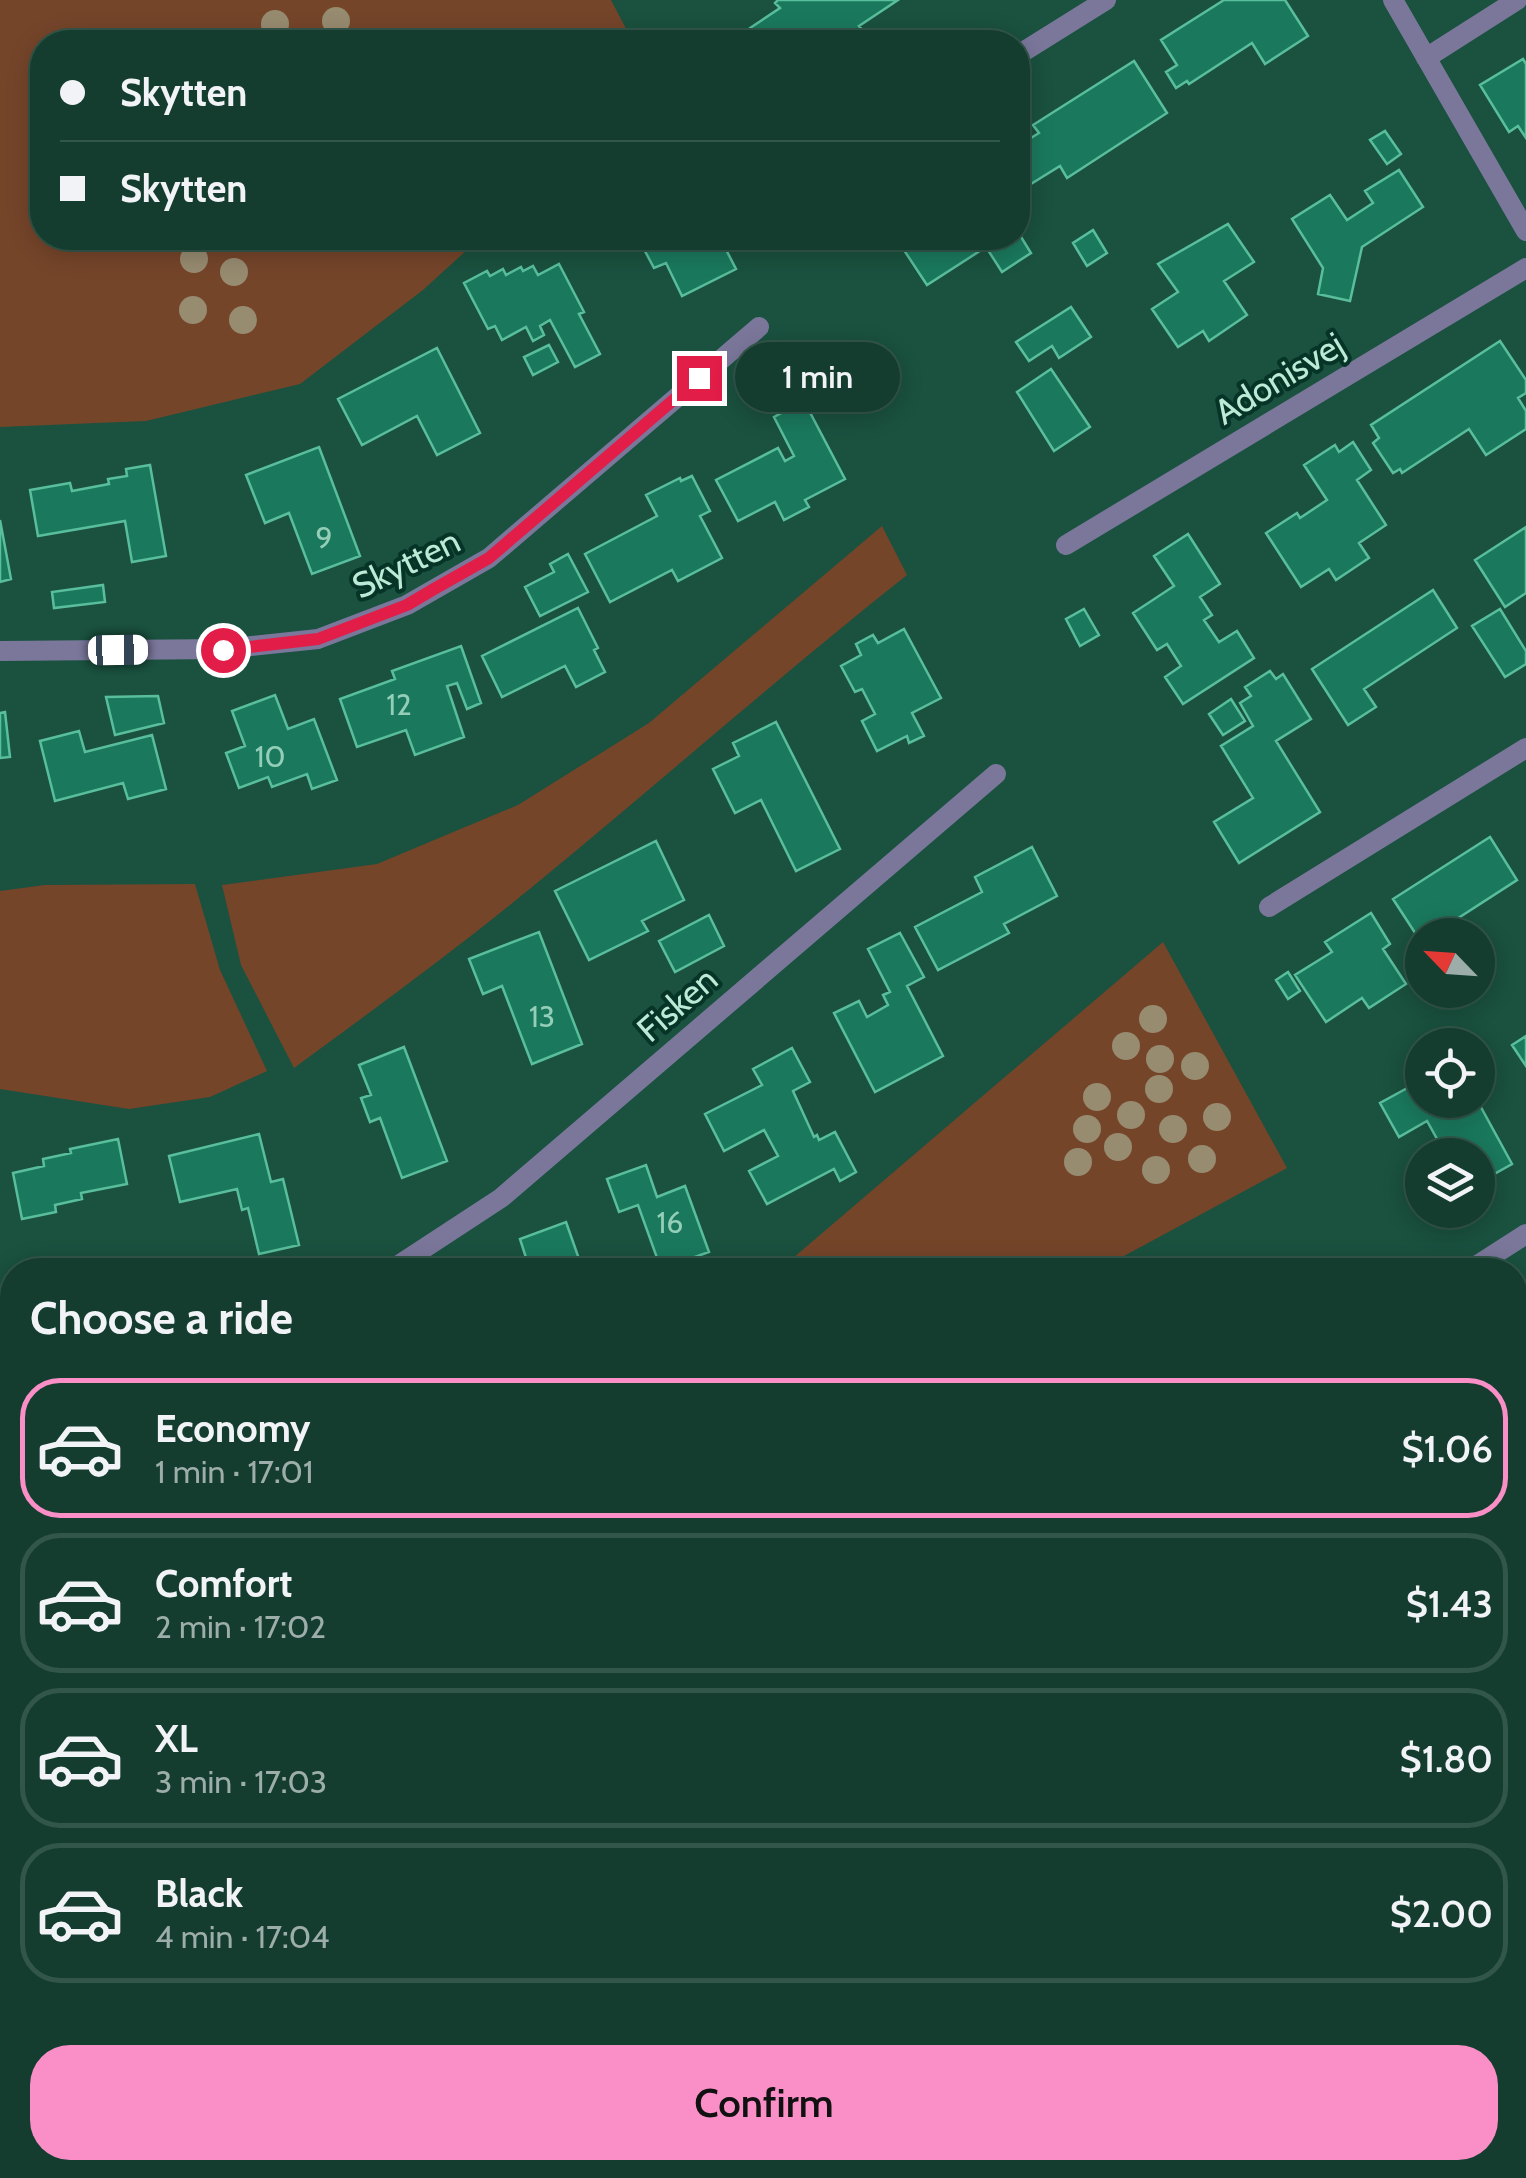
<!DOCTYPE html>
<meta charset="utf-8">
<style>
:root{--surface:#143d2f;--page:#21483b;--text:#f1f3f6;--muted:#9daeaa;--line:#33564b;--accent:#fa8fc7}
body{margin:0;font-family:Cabin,sans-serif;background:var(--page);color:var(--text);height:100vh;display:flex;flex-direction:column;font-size:38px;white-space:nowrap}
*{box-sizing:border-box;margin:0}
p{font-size:32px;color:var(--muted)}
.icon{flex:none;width:55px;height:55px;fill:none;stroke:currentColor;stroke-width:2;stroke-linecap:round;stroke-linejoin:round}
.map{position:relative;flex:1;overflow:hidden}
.sheet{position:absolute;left:0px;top:1258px;width:1528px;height:922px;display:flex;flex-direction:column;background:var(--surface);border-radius:40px 40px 0 0;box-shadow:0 5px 25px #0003,0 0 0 2px var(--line)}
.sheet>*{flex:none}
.guide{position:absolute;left:30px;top:30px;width:1000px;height:220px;border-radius:40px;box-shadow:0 5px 25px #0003,0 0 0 2px var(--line);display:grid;align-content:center;height:220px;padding:0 30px;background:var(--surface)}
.needle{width:65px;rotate:295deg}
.buttons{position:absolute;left:1405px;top:918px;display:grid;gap:20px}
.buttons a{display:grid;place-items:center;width:90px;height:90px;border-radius:50%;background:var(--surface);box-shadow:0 5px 25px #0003,0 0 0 2px var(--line);font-size:50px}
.end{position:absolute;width:45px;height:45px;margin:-22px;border:12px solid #e11d48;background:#fff;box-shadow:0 0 0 5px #fff}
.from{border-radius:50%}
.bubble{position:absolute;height:70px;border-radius:35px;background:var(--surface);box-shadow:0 5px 25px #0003,0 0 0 2px var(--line);font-size:32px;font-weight:600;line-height:70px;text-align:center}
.car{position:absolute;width:30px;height:60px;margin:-30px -15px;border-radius:12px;box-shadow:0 0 8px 2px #0007;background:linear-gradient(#fff 24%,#345 0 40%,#fff 0 76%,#345 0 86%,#fff 0)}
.guide b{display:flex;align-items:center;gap:35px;height:95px;font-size:38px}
.guide b+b{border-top:2px solid var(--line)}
.guide i{width:25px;height:25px;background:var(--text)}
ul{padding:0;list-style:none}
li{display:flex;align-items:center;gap:30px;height:140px;margin:0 20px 15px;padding:0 10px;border:5px solid var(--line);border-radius:40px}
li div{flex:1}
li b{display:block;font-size:38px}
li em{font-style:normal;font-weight:600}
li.active{border-color:var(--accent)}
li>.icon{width:90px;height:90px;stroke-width:1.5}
h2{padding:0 30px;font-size:45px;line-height:120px}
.button{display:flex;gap:20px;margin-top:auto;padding:20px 30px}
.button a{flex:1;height:115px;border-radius:40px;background:var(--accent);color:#111;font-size:40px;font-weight:600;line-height:115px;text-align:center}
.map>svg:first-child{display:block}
.green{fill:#75452a}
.building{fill:#1a795d;stroke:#59be9c;stroke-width:2.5}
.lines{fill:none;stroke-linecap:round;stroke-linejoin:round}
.minor{stroke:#7a779b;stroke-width:20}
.tree{fill:#978b70}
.route{stroke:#e11d48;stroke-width:12}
.labels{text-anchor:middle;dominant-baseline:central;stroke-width:8;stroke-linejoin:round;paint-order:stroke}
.number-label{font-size:30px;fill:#94ceb8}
.street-label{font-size:35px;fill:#bcead7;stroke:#063427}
</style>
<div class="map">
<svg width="1526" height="2178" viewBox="0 0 1526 2178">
<rect width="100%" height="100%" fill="#1a513f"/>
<path class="green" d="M0,0H611L633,42H42V238H480L423,290L300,384L146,421L0,427Z
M882,526L907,575C781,675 661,781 537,883C458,948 376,1008 294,1068L241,965L222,885L377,864L518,805L649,723Z
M195,884L220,970L267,1071L210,1097L129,1109L0,1089V891L45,885Z
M1163,942L1287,1168L1098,1270H779Z
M0,1573L12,1576V1685L0,1688Z
M1515,1579L1526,1599V1984L1515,1988Z
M1526,2010V2178H1244L1250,2168H1515V2014Z
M498,2168H1225L1219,2178H500Z"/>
<path class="building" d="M778,0H898L859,26L865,33L857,42H759L750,28L780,8L775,3Z
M1224,0H1285L1308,36L1265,64L1252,43L1189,84L1187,81L1176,88L1166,72L1177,65L1161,40Z
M1523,59L1526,64V138L1518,126L1509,132L1480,85Z
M1134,61L1167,113L1067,178L1060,166L1026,187L1018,173V146L1039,133L1033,125Z
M1385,131L1401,154L1387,164L1370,140Z
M1399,170L1423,207L1362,247L1350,301L1318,294L1323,268L1292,219L1330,195L1347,220L1373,203L1365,191Z
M1228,224L1254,262L1224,281L1247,315L1209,341L1203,331L1178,347L1152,309L1178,292L1158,264Z
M1093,230L1107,253L1087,266L1073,243Z
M1018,232L1031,253L1002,272L986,247L927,285L896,238H1018Z
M638,238H720L736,269L682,296L666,263L654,268Z
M559,264L584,312L579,314L600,354L575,367L550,320L540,326L544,335L533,341L526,327L502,340L495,326L488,329L464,283L487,271L490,276L503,269L506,275L521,267L523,271L533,266L538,275Z
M1071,307L1091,337L1059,358L1052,346L1029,361L1016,342Z
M1500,341L1526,380V393L1518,398L1526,411V429L1486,455L1469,429L1402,473L1400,469L1393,473L1373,443L1379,438L1371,425Z
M549,345L558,362L533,375L524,357Z
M437,348L480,433L437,455L417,416L362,445L338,399Z
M1051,369L1090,427L1054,451L1017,392Z
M804,401L845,479L805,500L809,507L784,520L775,502L738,521L716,480L778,448L785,461L794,456L774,417Z
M1353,442L1371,470L1357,480L1386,525L1359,543L1369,558L1336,580L1329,569L1301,587L1266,533L1297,513L1300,518L1327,500L1304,465L1335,445L1339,452Z
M319,447L360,556L312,574L289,513L265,523L246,475Z
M150,465L166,556L132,562L125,521L38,536L30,490L70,483L72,491L109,484L108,479L127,476L126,469Z
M692,476L710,511L700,516L722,558L678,581L672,570L610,602L585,554L657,516L646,495L680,478L681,481Z
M0,520L11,579L0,582Z
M1526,527V593L1505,607L1475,560Z
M1188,534L1220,584L1200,597L1212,615L1204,620L1219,642L1237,631L1254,658L1183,704L1165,677L1181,666L1167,644L1157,650L1133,613L1174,586L1154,556Z
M568,554L588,592L540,616L525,587L554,572L550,564Z
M103,585L105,602L54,608L52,592Z
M1433,590L1457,628L1364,689L1376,707L1348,725L1312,669Z
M578,608L598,648L594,650L605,672L576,687L565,666L502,697L482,656Z
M1084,609L1099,635L1080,646L1066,619Z
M1500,609L1526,651V664L1505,677L1472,626Z
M904,629L941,698L912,713L924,736L909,743L907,736L877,751L862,721L875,714L862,689L855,692L841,666L861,655L856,644L873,635L878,643Z
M461,646L481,703L467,709L457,683L447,686L464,737L415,755L406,730L357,747L340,699L395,679L392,671Z
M1270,671L1276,679L1283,674L1311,719L1276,741L1320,812L1239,863L1214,822L1253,798L1221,746L1253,726L1240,703L1251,696L1245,687Z
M275,695L288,729L314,719L337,780L312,789L307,774L272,787L268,777L239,788L226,753L245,746L232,711Z
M158,696L164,723L115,735L106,697Z
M1231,699L1245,721L1223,735L1209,714Z
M5,712L10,757L0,758V713Z
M776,722L840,849L796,871L761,800L735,813L713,769L739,756L733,743Z
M79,731L85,752L152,735L166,789L128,799L123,783L55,801L40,741Z
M1490,837L1517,880L1432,935H1422L1421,942L1393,899Z
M656,841L684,900L642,921L648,931L589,960L555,891Z
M1032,847L1057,896L1004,924L1009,933L938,970L915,927L982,892L975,877Z
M1371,913L1390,944L1383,949L1406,984L1369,1008L1362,998L1326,1022L1295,975L1332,952L1325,942Z
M709,915L724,946L675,972L659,941Z
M539,932L582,1044L532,1064L502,986L483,994L469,959Z
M900,933L924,977L907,986L943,1056L875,1092L834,1013L859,1001L867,1017L888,1005L883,995L890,992L868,949Z
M1288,972L1300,991L1288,999L1276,980Z
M1526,1036V1066L1512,1045Z
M404,1047L447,1161L402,1178L380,1118L370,1122L361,1098L371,1095L359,1065Z
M792,1048L810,1082L793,1091L814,1137L817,1135L819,1140L835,1132L856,1172L840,1181L834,1169L767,1204L749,1171L778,1156L764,1130L724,1151L705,1114L762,1085L753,1069Z
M1422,1080V1100H1477L1512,1164L1478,1183V1155H1446L1427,1121L1399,1137L1380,1103Z
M259,1134L271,1182L283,1179L299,1245L259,1254L248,1208L242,1210L237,1189L180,1202L169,1156Z
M118,1139L127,1184L81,1193L82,1199L55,1205L56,1212L22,1219L13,1173L44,1166L43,1159L71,1153L70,1149Z
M646,1165L657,1197L685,1186L709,1252L661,1269L638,1205L619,1212L607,1179Z
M566,1222L578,1256L573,1258L577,1270H520L529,1267L520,1239Z
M0,2041L8,2104L0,2105Z"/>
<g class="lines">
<path class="minor" d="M1393,0L1526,231
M1018,55L1106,0
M1426,58L1517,0
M1066,545L1526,268
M0,651L223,649L318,639L407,605L489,558L759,327
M1269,907L1526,748
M391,1270L501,1198L996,774
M1470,1270L1526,1234
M0,1336L12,1338
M0,1952L12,1951"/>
</g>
<g class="tree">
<circle cx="336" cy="21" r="14"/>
<circle cx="275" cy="24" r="14"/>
<circle cx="194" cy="259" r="14"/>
<circle cx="234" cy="272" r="14"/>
<circle cx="193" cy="310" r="14"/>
<circle cx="243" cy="320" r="14"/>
<circle cx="1153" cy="1019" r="14"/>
<circle cx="1126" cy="1046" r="14"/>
<circle cx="1160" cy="1059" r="14"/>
<circle cx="1195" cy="1066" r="14"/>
<circle cx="1159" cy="1089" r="14"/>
<circle cx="1097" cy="1097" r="14"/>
<circle cx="1131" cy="1115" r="14"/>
<circle cx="1217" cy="1117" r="14"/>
<circle cx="1087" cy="1129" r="14"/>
<circle cx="1173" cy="1129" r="14"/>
<circle cx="1118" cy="1147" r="14"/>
<circle cx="1202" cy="1159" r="14"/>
<circle cx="1078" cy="1162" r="14"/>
<circle cx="1156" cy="1170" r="14"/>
</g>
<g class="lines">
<path class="route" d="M223,650L318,639L407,605L434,589L489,558L699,378"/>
</g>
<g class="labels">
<g class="number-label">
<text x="324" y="537">9</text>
<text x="399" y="704">12</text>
<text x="270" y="756">10</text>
<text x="542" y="1016">13</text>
<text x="670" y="1222">16</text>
</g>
<g class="street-label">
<text transform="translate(1279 378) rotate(-31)">Adonisvej</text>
<text transform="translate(406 563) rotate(-26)">Skytten</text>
<text transform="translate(677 1004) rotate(-41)">Fisken</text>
</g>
</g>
</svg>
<div class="buttons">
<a><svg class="needle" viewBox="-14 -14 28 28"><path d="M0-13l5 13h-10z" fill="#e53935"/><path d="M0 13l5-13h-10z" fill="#9daeaa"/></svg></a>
<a><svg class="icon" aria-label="locate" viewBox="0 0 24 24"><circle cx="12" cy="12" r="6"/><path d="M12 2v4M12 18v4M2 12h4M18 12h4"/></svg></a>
<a><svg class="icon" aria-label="layers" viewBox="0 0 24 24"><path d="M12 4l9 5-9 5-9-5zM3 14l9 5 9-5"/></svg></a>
</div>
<i class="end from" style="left:223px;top:650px"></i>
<i class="end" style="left:699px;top:378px"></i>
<div class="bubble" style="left:735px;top:342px;width:165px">1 min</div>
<i class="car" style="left:118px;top:650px;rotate:89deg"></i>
<div class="guide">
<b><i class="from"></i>Skytten</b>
<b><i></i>Skytten</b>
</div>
<section class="sheet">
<h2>Choose a ride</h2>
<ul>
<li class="active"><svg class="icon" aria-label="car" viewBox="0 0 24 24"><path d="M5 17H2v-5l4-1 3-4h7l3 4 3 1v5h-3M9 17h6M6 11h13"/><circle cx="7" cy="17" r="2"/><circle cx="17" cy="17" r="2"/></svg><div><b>Economy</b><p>1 min · 17:01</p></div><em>$1.06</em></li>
<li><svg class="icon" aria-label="car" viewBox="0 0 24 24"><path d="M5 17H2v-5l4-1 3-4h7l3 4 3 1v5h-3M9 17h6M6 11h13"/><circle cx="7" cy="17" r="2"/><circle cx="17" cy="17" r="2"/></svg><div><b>Comfort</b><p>2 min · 17:02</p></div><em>$1.43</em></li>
<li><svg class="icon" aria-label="car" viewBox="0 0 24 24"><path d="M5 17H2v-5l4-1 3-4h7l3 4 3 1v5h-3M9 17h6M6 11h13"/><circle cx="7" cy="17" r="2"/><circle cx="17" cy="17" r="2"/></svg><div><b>XL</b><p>3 min · 17:03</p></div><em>$1.80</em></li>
<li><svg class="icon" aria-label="car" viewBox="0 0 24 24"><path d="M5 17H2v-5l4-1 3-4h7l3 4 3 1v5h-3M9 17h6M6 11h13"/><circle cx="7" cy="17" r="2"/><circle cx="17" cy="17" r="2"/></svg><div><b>Black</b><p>4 min · 17:04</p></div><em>$2.00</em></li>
</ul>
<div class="button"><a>Confirm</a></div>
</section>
</div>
